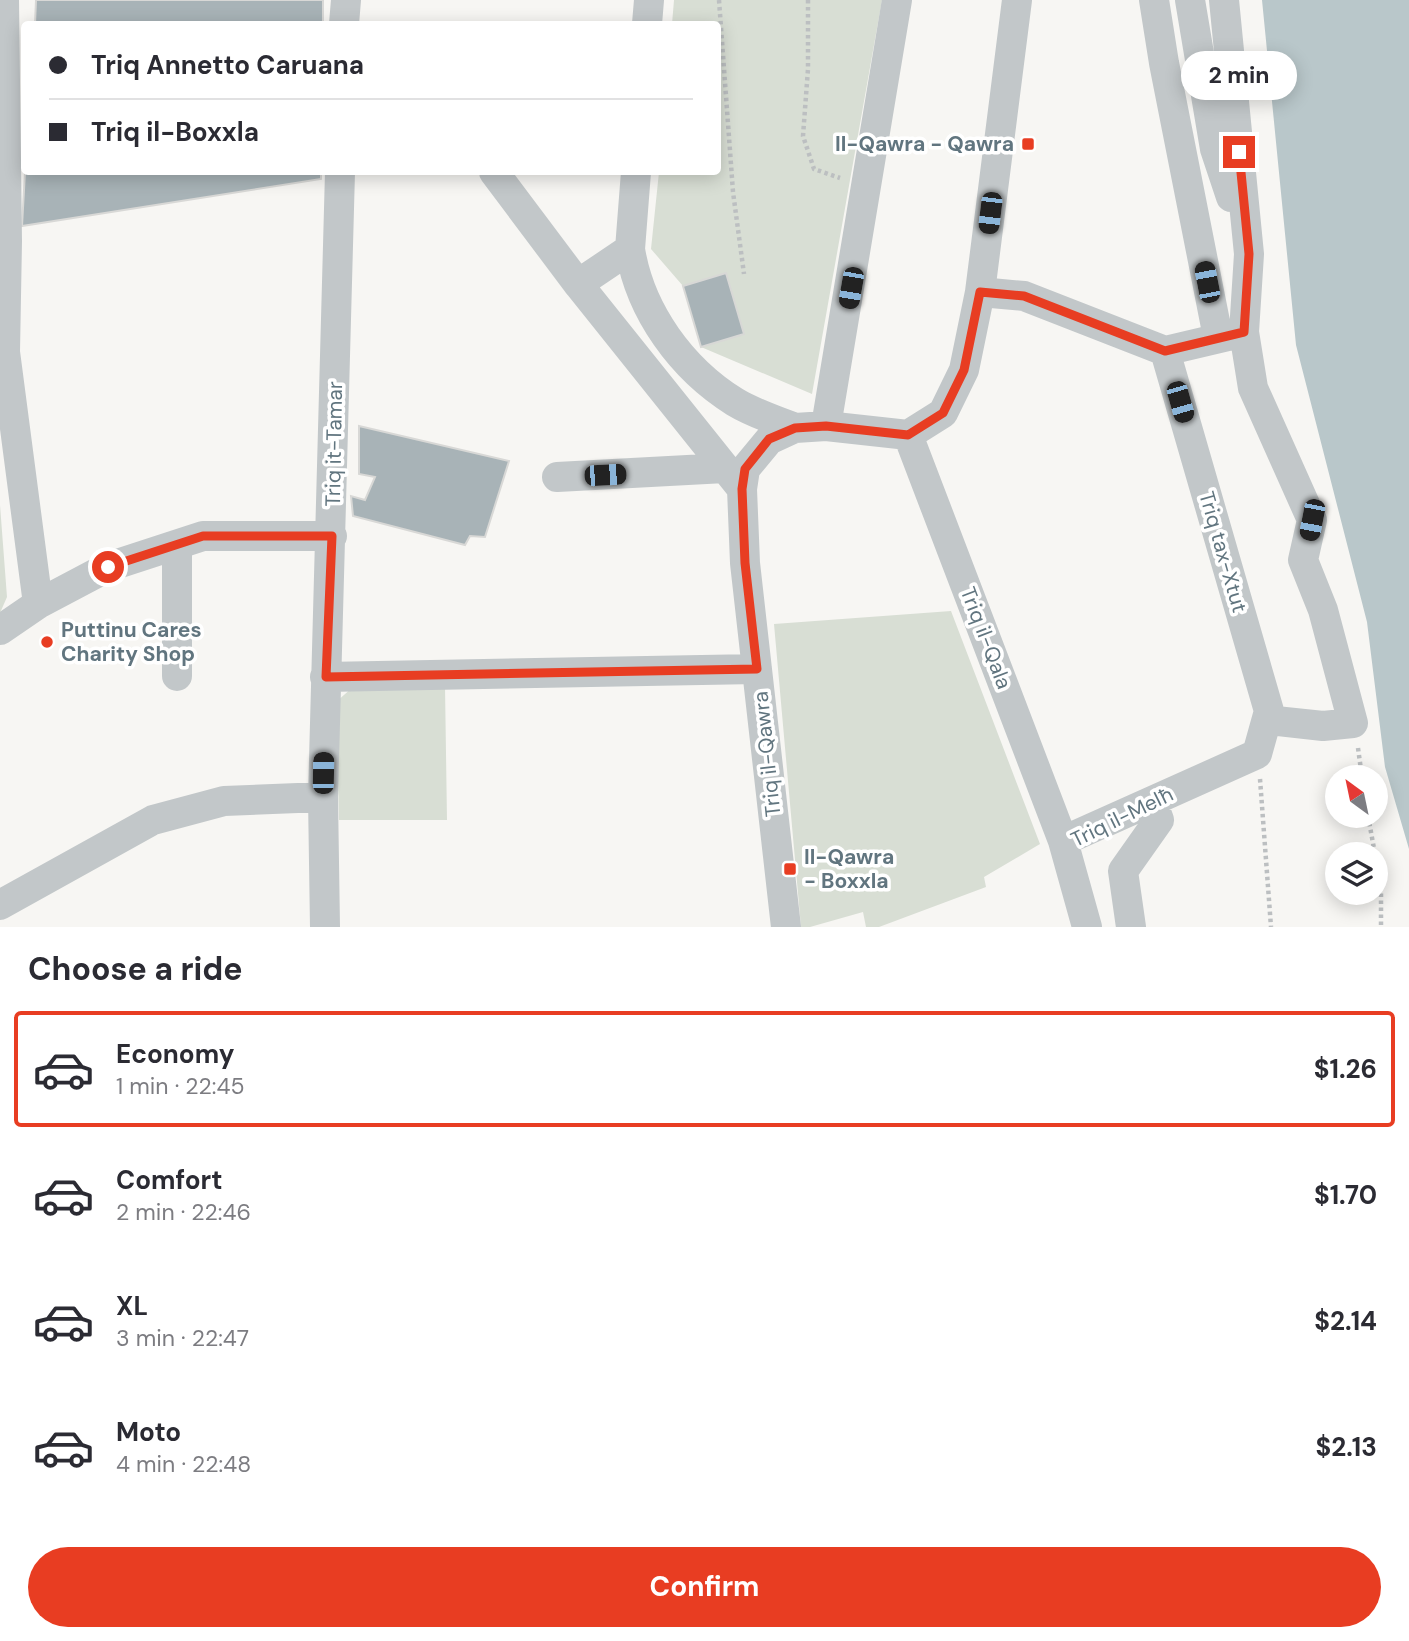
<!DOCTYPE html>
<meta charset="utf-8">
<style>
:root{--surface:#fff;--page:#f7f7f7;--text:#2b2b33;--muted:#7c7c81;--line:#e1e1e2;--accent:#e83d22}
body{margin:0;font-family:"DM Sans",sans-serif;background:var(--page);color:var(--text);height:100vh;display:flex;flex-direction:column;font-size:26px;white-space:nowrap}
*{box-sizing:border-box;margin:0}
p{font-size:23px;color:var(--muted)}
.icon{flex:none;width:38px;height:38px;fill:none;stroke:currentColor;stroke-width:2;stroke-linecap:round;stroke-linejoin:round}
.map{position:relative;height:927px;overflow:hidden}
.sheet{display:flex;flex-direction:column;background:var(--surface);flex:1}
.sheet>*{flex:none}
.banner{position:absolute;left:21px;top:21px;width:700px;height:154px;border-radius:7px;box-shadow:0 4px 18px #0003;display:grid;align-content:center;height:154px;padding:0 28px;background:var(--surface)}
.needle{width:46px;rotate:327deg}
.tools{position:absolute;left:1325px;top:765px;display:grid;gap:14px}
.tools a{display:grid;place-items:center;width:63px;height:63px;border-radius:50%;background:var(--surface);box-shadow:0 4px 18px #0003;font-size:35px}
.end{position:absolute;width:32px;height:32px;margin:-16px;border:9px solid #e83d22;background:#fff;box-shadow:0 0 0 4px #fff}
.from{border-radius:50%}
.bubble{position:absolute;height:49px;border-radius:24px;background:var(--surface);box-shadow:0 4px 18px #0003;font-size:23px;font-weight:700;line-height:49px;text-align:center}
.car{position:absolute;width:21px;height:42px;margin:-21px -10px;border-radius:9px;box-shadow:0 0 5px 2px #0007;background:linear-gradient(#222 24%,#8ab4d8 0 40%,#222 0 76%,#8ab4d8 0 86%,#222 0)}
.banner b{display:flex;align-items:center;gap:24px;height:66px;font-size:26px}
.banner b+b{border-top:2px solid var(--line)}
.banner i{width:18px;height:18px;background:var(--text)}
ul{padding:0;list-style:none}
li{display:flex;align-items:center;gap:21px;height:116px;margin:0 14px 10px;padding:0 14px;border:4px solid transparent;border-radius:7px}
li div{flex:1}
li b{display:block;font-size:26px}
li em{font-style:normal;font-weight:700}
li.active{border-color:var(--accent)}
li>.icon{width:63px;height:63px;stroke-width:1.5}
h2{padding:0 28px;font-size:32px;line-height:84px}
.action{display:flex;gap:14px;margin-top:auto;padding:14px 28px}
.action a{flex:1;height:80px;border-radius:42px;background:var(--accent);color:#fff;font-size:28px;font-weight:700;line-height:80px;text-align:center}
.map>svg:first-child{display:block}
.green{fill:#d8ded4}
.water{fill:#b9c7ca}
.building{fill:#a8b3b7;stroke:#d8d8d6;stroke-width:2}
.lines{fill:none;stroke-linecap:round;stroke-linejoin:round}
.path{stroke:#bcbfc1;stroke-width:4.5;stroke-dasharray:3.5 3.5;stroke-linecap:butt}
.minor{stroke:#c2c7c9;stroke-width:30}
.route{stroke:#e83d22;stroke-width:9}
.poi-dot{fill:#e83d22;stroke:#fff;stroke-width:2.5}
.labels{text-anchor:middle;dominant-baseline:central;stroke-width:7;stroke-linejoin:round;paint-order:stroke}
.poi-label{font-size:21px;font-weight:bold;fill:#61757f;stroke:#fff;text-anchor:start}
.street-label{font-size:21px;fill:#61757f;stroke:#fff}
</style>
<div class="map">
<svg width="1409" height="927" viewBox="0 0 1409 927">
<rect width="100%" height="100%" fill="#f7f6f3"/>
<path class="green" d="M674,0H882L812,394L701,347L744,334L726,274L683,286L651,249L659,172H718V24H672Z
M0,505L7,597L0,613Z
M951,611L1040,844L984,877L986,887L879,927H866L863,912L810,927H801L774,624Z
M445,686L447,820H339L336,702L353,687Z"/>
<path class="water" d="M1262,0H1409V849L1385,767L1367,622L1296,345Z"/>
<path class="building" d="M36,0H323V24H35Z
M25,172H321V179L22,226Z
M726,273L744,334L701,347L683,286Z
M359,426L509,461L485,537L470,536L465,545L353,516L351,496L365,500L375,477L359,474Z"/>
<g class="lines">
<path class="path" d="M719,0L733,192L744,274
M808,0V69L803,136L814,169L840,178
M1358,748L1362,777
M1260,779L1271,927
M1368,816L1375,854
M1376,859L1381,892V927"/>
<path class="minor" d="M4,0L7,241L5,352L38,604
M1154,0L1164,63L1218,337
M1190,0L1215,149L1231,197
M1224,0L1249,254L1244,332L1253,388L1312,520L1303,560L1323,610L1353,723L1323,726L1268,720
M344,24L346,0
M647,24L649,0
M494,172L578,284L742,489
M630,249C640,312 682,369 735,402C753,413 775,420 795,428
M578,284L630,249L636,172
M980,292L1024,296L1165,351L1237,334
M826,426L897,0
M908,435L1063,841L1087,927
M557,477L725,468
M177,545V676
M0,630L38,604L108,567L203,536H332
M325,677L757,669
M1063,841L1257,754L1269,711L1165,351
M0,905L153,820L224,801L323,797
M325,927L323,797L340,172
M786,927L745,563L742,489L745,469L769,440L795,428L826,426L908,435L943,413L964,370L980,292L1017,0
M1131,927L1123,871L1159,820L1152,801"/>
</g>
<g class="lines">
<path class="route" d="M108,567L203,536H332L326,677L757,669L745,563L742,489L745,469L769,439L795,428L826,426L908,435L943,413L964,370L980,292L1024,296L1165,351L1244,332L1249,254L1239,152"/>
</g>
<g class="poi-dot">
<rect x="1021" y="137" width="14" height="14" rx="3.5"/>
<circle cx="47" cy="642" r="7"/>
<rect x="783" y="862" width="14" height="14" rx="3.5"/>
</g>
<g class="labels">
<g class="poi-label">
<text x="1014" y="144" text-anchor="end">Il-Qawra - Qawra</text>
<text x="61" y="630">Puttinu Cares<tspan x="61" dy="24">Charity Shop</tspan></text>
<text x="804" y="857">Il-Qawra<tspan x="804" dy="24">- Boxxla</tspan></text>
</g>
<g class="street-label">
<text transform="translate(334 444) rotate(-89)">Triq it-Tamar</text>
<text transform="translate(1223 552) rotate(74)">Triq tax-Xtut</text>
<text transform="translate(986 638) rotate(69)">Triq il-Qala</text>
<text transform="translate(767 754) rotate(-96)">Triq il-Qawra</text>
<text transform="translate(1122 817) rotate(-26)">Triq il-Melħ</text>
</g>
</g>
</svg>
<div class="tools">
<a><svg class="needle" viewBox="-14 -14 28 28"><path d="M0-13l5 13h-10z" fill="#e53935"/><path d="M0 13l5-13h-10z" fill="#7c7c81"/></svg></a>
<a><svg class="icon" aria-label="layers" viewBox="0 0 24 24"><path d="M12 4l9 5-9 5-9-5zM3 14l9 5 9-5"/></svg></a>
</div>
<i class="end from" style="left:108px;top:567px"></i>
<i class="end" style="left:1239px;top:152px"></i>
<div class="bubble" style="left:1181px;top:51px;width:116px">2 min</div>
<i class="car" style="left:990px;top:213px;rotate:187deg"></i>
<i class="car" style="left:1207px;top:282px;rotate:349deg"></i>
<i class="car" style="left:851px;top:288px;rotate:190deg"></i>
<i class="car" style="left:1180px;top:402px;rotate:164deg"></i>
<i class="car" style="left:605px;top:475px;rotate:87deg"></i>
<i class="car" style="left:1312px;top:520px;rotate:191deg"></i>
<i class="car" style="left:323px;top:773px;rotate:1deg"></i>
<div class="banner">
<b><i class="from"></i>Triq Annetto Caruana</b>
<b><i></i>Triq il-Boxxla</b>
</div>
</div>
<section class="sheet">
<h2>Choose a ride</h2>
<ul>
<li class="active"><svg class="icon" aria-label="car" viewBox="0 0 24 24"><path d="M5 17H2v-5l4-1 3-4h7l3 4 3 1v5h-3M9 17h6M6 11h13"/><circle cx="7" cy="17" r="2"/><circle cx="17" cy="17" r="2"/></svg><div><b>Economy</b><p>1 min · 22:45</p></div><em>$1.26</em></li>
<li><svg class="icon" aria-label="car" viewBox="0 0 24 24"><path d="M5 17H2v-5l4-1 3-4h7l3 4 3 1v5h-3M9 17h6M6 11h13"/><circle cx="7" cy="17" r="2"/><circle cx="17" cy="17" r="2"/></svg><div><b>Comfort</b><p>2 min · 22:46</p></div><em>$1.70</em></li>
<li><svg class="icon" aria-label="car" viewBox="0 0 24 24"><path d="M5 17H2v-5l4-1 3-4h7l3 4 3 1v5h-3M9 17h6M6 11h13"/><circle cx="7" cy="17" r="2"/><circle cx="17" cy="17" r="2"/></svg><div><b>XL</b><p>3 min · 22:47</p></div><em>$2.14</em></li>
<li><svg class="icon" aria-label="car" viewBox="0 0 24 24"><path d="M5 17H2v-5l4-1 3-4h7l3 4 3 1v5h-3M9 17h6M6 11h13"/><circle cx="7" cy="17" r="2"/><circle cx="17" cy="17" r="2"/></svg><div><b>Moto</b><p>4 min · 22:48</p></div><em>$2.13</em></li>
</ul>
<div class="action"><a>Confirm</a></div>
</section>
